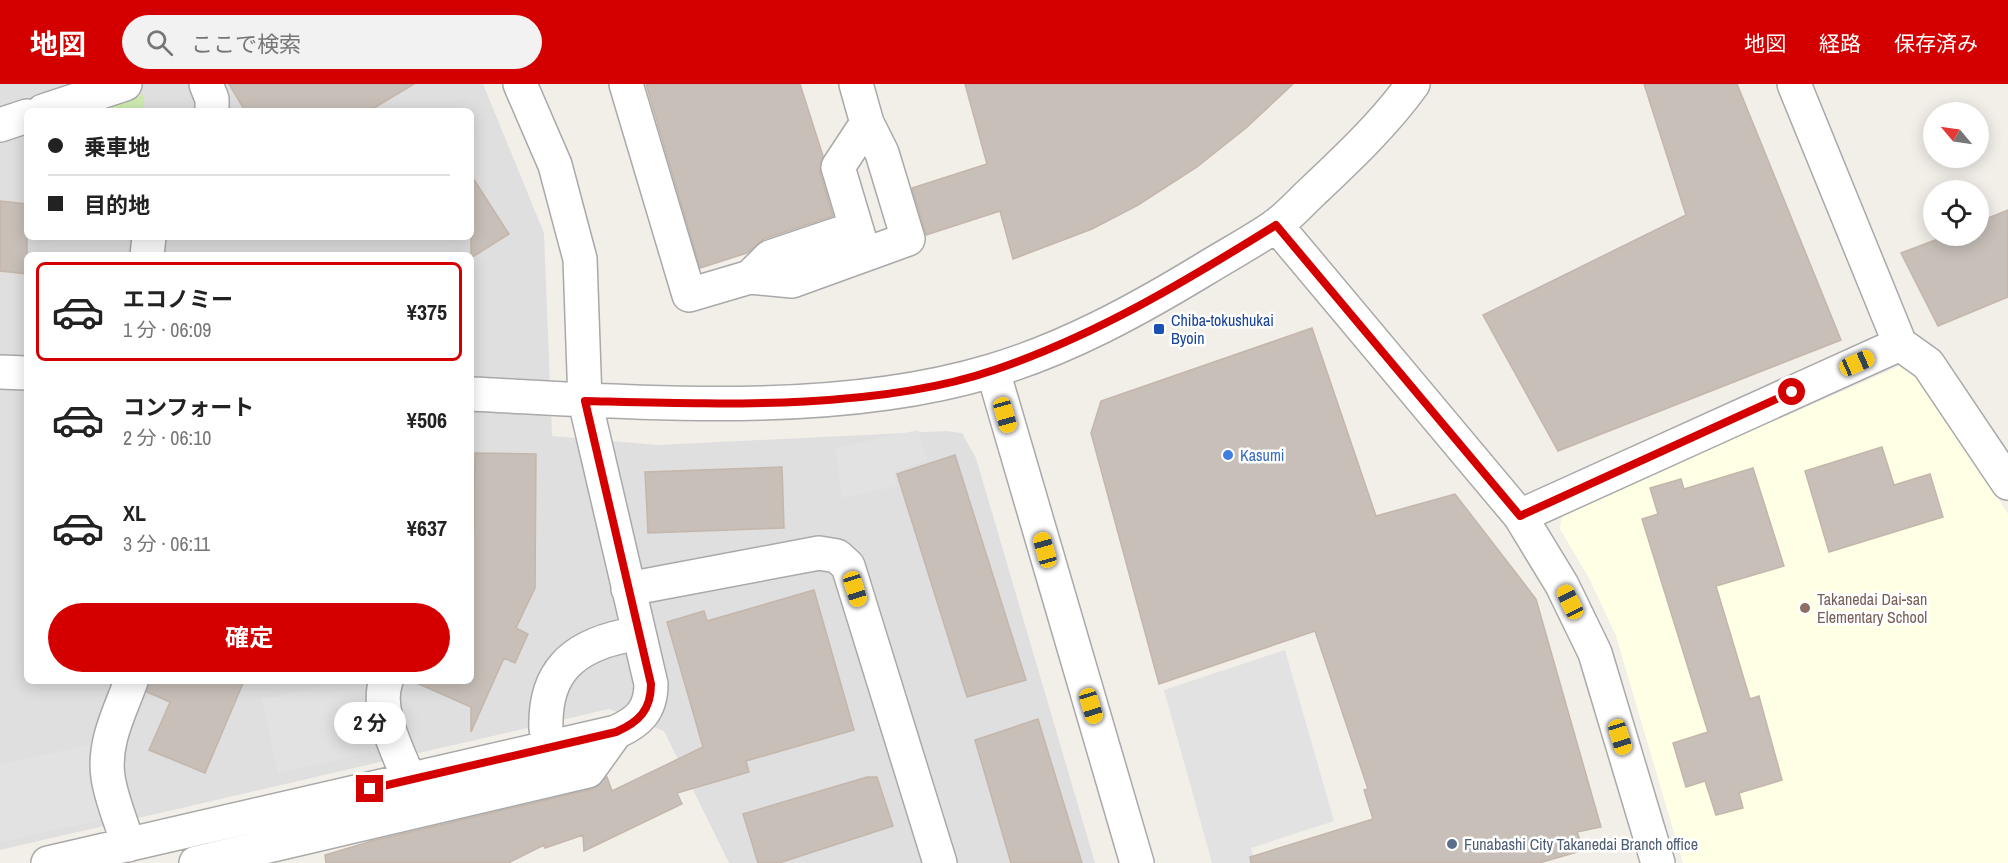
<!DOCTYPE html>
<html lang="ja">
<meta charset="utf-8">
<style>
:root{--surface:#fff;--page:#f2f2f2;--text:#222;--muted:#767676;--line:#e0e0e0;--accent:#d40000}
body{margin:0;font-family:"Archivo Narrow","Noto Sans JP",sans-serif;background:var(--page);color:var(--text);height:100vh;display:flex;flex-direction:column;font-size:22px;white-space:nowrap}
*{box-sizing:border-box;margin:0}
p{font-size:20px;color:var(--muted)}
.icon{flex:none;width:33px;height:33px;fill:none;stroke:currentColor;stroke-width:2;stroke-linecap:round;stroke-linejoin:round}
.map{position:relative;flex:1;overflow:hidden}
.side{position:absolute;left:24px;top:168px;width:450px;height:432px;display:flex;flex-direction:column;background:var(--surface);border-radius:9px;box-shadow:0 3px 15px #0003}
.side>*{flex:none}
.hud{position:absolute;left:24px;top:24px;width:450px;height:132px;border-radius:9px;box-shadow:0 3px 15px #0003;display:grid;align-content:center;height:132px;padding:0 24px;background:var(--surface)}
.needle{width:39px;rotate:299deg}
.tools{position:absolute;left:1923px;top:18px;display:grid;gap:12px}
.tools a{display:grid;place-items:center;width:66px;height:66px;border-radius:50%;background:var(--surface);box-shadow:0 3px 15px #0003;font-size:30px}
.end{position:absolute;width:27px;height:27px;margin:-14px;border:8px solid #d40000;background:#fff;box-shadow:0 0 0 3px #fff}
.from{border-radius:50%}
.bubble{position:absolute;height:42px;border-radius:21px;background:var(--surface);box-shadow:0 3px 15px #0003;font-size:20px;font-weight:700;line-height:42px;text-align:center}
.car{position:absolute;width:18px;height:36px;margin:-18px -9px;border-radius:8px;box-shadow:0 0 4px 2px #0007;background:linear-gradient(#f5c518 24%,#345 0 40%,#f5c518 0 76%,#345 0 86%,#f5c518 0)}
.hud b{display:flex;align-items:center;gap:21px;height:57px;font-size:22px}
.hud b+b{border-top:2px solid var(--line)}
.hud i{width:15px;height:15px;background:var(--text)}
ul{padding:10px 0 0;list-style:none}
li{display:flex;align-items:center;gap:18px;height:99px;margin:0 12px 9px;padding:0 12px;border:3px solid transparent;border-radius:9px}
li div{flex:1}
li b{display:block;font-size:22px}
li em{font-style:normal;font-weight:700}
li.selected{border-color:var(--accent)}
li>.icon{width:54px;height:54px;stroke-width:1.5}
.button{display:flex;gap:12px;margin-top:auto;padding:12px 24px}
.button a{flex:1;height:69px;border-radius:36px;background:var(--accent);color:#fff;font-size:24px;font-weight:700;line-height:69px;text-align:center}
header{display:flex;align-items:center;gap:36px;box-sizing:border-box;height:84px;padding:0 30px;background:var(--accent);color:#fff}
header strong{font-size:28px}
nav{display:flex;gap:33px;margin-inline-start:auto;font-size:21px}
.search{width:420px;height:54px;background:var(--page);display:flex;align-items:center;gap:15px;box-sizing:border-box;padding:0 21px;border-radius:33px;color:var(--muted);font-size:22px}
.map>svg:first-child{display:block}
.residential{fill:#e0dfdf;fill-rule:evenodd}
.education{fill:#ffffe5}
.grass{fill:#cdebb0}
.parking{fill:#e2e2e2}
.building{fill:#c7bfb8;stroke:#c4b6ab;stroke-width:1.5}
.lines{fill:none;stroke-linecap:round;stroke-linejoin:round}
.minor-casing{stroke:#a9a9a9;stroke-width:36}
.minor{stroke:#fff;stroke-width:33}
.route{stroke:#d40000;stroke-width:8}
.transit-dot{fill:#1a4fb4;stroke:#fff;stroke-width:2}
.shop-dot{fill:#3f7fe0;stroke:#fff;stroke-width:2}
.education-dot{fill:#8d6e63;stroke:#fff;stroke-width:2}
.service-dot{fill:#5c6f8a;stroke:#fff;stroke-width:2}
.labels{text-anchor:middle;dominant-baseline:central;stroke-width:5;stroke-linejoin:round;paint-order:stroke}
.transit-label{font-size:16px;fill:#164399;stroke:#fff;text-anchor:start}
.shop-label{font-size:16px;fill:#366cbe;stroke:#fff;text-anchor:start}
.education-label{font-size:16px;fill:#785e54;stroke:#fff;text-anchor:start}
.service-label{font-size:16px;fill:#4e5e75;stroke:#fff;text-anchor:start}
</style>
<header>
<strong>地図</strong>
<div class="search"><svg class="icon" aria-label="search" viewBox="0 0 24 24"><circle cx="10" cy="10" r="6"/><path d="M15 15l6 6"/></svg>ここで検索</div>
<nav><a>地図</a><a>経路</a><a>保存済み</a></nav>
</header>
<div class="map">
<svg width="2008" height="779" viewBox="0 0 2008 779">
<rect width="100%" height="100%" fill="#f2efe9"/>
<path class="residential" d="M0,0H483L544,149L552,352L658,361L946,347L962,349L976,374L1095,779H729L664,647L609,625L0,766ZM27,27H471V153H27ZM27,171H471V597H27Z"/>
<path class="education" d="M1909,278L2008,430V779H1683L1616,552L1590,496L1560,445L1562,430Z"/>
<path class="grass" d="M144,10V27H94Z"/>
<path class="parking" d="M918,346L927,376L894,388L897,402L842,414L835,364Z
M1285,566L1334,737L1251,764L1255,779H1212L1164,606Z
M343,597H370L384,666L278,689L262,615Z
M89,661L105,735L0,758V680Z"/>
<path class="building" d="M229,0H414L369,27H245Z
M646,0H800L823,72L820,88L833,132L764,155L747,169L700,184Z
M965,0H1293L1246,44L1197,83L1138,121L1092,145L1013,175L1000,127L926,151L912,104L987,80Z
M1644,0H1737L1841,256L1558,367L1483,231L1686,131Z
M471,91L509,150L471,174Z
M0,117L27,120V190L0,187Z
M2008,126V213L1938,242L1901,169L1946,152H1978V138Z
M1312,244L1376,432L1455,410L1536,515L1601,743L1577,748L1584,766L1539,779H1251L1250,773L1373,735L1364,706L1368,705L1315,547L1159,600L1091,349L1101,317Z
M1882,363L1894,401L1930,390L1943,433L1829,468L1805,387Z
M475,369L536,370L535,504L516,544L528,550L515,579L504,574L471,648V623L412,597H471Z
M955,371L1026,596L967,613L897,390Z
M782,383L784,444L648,449L645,388Z
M1753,384L1784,482L1716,502L1750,615L1759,612L1782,696L1739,709L1743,724L1716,731L1705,697L1686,703L1673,659L1708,648L1642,435L1658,430L1650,404L1681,395L1684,405Z
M814,506L854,646L746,677L749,688L677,709L682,720L584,767L583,751L545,764L544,761L508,779H326L325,771L372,757L592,705L607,693L612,707L703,663L667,538L704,527L707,537Z
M149,597H244L205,689L149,666L170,618L147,608Z
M1038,635L1052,681L1082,779H1011L975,656Z
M867,693H877L893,742L779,779H758L743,730Z"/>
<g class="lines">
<defs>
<path id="minor" d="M206,0L212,15V27
M626,0L689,211L750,193L792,197L908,155L882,69L867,39L856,0
M1794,0L1900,260L1928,280L2008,399
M43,27L125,0
M0,41L27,32
M1276,141L1520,432L1562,501L1595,569L1658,779
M864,170L838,83L867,39
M147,171L149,153
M750,193L770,173L856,144
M993,287L1137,779
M0,288L27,289
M471,310C636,318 831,335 991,287C1066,265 1137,226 1203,186C1227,171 1252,158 1275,142C1289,132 1301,118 1313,107C1349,73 1384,40 1413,0
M1520,432L1900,260
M628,505L819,469L837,472L848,482L940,779
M386,597C375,627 399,668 409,696
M546,645C544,589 572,563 624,552
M128,761C122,739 111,715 108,693C103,658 120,628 131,597
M48,779L616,648C639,638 651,626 651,600L585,317L580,175L555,81L520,0
M196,779L588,687L616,648"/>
</defs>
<use href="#minor" class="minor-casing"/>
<use href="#minor" class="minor"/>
</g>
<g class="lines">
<path class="route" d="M370,705L616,648C639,638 651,626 651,600L585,317C711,320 875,327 994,286C1095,252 1186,197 1276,141L1520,432L1792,308"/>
</g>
<rect class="transit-dot" x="1153" y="239" width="12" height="12" rx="3"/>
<circle class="shop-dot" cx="1228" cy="371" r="6"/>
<circle class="education-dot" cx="1805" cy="524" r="6"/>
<circle class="service-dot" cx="1452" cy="760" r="6"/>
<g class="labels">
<g class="transit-label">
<text x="1171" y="236">Chiba-tokushukai<tspan x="1171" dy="18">Byoin</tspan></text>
</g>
<g class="shop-label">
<text x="1240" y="371">Kasumi</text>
</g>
<g class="education-label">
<text x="1817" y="515">Takanedai Dai-san<tspan x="1817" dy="18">Elementary School</tspan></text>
</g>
<g class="service-label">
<text x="1464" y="760">Funabashi City Takanedai Branch office</text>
</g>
</g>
</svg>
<div class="tools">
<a><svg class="needle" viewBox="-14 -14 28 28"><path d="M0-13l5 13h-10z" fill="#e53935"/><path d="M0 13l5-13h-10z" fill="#767676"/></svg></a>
<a><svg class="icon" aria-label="locate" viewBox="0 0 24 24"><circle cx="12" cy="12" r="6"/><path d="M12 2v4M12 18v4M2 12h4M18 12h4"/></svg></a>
</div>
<i class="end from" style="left:1792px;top:308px"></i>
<i class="end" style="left:370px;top:705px"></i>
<div class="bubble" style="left:334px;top:618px;width:72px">2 分</div>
<i class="car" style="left:1857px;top:279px;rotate:66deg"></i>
<i class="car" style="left:1005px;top:331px;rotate:164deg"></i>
<i class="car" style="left:1045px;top:466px;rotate:344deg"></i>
<i class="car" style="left:855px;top:505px;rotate:163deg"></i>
<i class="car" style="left:1570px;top:518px;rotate:334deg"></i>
<i class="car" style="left:1091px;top:622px;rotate:163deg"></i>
<i class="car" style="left:1620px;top:653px;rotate:163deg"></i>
<div class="hud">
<b><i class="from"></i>乗車地</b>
<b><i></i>目的地</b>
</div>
<section class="side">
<ul>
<li class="selected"><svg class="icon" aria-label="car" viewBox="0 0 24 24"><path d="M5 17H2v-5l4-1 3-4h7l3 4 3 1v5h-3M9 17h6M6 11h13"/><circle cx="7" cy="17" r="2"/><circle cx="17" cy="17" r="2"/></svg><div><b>エコノミー</b><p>1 分 · 06:09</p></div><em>¥375</em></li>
<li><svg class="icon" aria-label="car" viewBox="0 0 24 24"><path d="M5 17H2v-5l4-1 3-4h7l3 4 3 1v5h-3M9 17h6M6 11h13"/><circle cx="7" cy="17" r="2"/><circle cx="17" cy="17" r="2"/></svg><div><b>コンフォート</b><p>2 分 · 06:10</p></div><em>¥506</em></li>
<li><svg class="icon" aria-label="car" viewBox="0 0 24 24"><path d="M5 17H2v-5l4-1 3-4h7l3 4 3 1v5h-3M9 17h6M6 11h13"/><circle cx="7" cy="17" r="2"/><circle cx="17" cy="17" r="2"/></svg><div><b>XL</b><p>3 分 · 06:11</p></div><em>¥637</em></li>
</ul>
<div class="button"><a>確定</a></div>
</section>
</div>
